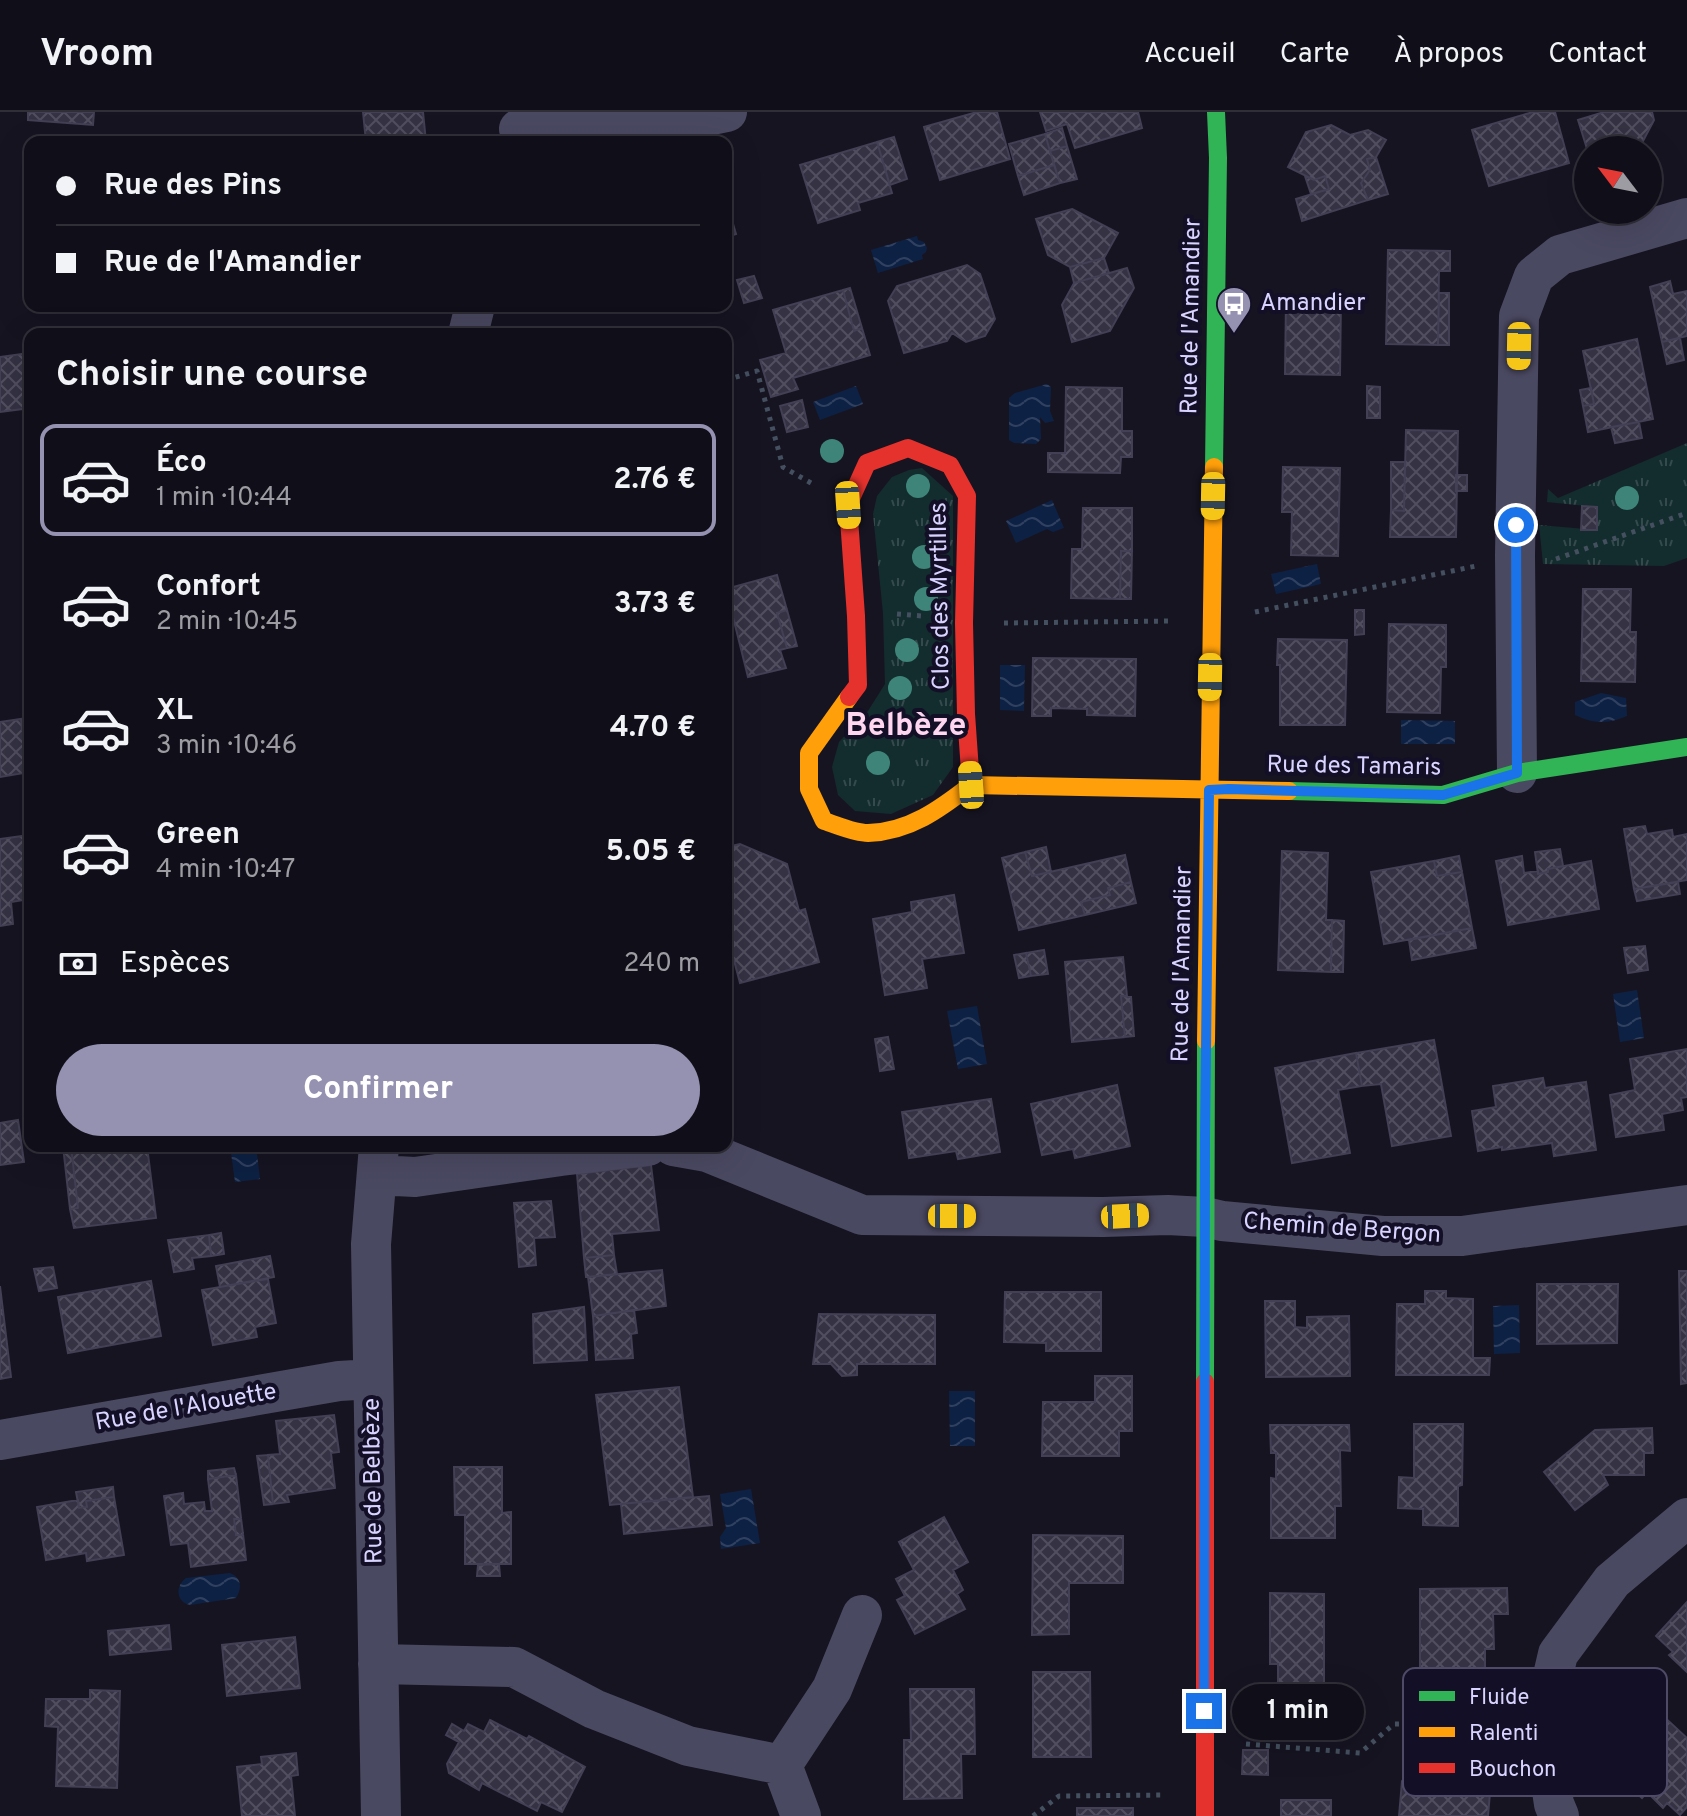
<!DOCTYPE html>
<html lang="fr">
<meta charset="utf-8">
<style>
:root{--surface:#100f19;--page:#191822;--text:#f1f3f6;--muted:#9c9ca2;--line:#302f38;--accent:#9591b1}
body{margin:0;font-family:Overpass,sans-serif;background:var(--page);color:var(--text);height:100vh;display:flex;flex-direction:column;font-size:30px;white-space:nowrap}
*{box-sizing:border-box;margin:0}
p{font-size:26px;color:var(--muted)}
.icon{flex:none;width:44px;height:44px;fill:none;stroke:currentColor;stroke-width:2;stroke-linecap:round;stroke-linejoin:round}
.map{position:relative;flex:1;overflow:hidden}
.sheet{position:absolute;left:24px;top:216px;width:708px;height:824px;display:flex;flex-direction:column;background:var(--surface);border-radius:16px;box-shadow:0 8px 32px #0002,0 0 0 2px var(--line)}
.sheet>*{flex:none}
.hud{position:absolute;left:24px;top:24px;width:708px;height:176px;border-radius:16px;box-shadow:0 8px 32px #0002,0 0 0 2px var(--line);display:grid;align-content:center;height:176px;padding:0 32px;background:var(--surface)}
.needle{width:52px;rotate:302deg}
.fabs{position:absolute;left:1574px;top:24px;display:grid;gap:16px}
.fabs a{display:grid;place-items:center;width:88px;height:88px;border-radius:50%;background:var(--surface);box-shadow:0 8px 32px #0002,0 0 0 2px var(--line);font-size:40px}
.end{position:absolute;width:36px;height:36px;margin:-18px;border:10px solid #1a73e8;background:#fff;box-shadow:0 0 0 4px #fff}
.from{border-radius:50%}
.bubble{position:absolute;height:56px;border-radius:28px;background:var(--surface);box-shadow:0 8px 32px #0002,0 0 0 2px var(--line);font-size:26px;font-weight:700;line-height:56px;text-align:center}
.car{position:absolute;width:24px;height:48px;margin:-24px -12px;border-radius:10px;box-shadow:0 0 6px 2px #0007;background:linear-gradient(#f5c518 24%,#345 0 40%,#f5c518 0 76%,#345 0 86%,#f5c518 0)}
.hud b{display:flex;align-items:center;gap:28px;height:76px;font-size:30px}
.hud b+b{border-top:2px solid var(--line)}
.hud i{width:20px;height:20px;background:var(--text)}
ul{padding:0;list-style:none}
li{display:flex;align-items:center;gap:24px;height:112px;margin:0 16px 12px;padding:0 16px;border:4px solid transparent;border-radius:16px}
li div{flex:1}
li b{display:block;font-size:30px}
li em{font-style:normal;font-weight:700}
li.active{border-color:var(--accent)}
li>.icon{width:72px;height:72px;stroke-width:1.5}
h2{padding:0 32px;font-size:36px;line-height:96px}
.pay{display:flex;align-items:center;gap:20px;height:88px;padding:0 32px;font-size:30px}
.pay p{margin-inline-start:auto}
.button{display:flex;gap:16px;margin-top:auto;padding:16px 32px}
.button a{flex:1;height:92px;border-radius:48px;background:var(--accent);color:#fff;font-size:32px;font-weight:700;line-height:92px;text-align:center}
header{display:flex;align-items:center;gap:48px;box-sizing:border-box;height:112px;padding:0 40px;background:var(--surface);border-bottom:2px solid var(--line)}
header strong{font-size:38px}
nav{display:flex;gap:44px;margin-inline-start:auto;font-size:28px}
.map>svg:first-child{display:block}
.grass{fill:url(#grass-tufts)}
.water{fill:url(#water-waves)}
.building{fill:url(#building-cross-hatch);stroke:#433f54;stroke-width:2}
.lines{fill:none;stroke-linecap:round;stroke-linejoin:round}
.path{stroke:#44505f;stroke-width:5;stroke-dasharray:4 6;stroke-linecap:butt}
.street{stroke:#4a4962;stroke-width:40}
.fast{stroke:#30b455;stroke-width:18}
.slow{stroke:#ff9f0a;stroke-width:18}
.jam{stroke:#e5322d;stroke-width:18}
.tree{fill:#3e8478}
.route{stroke:#1a73e8;stroke-width:10}
.labels{text-anchor:middle;dominant-baseline:central;stroke-width:8;stroke-linejoin:round;paint-order:stroke}
.poi-label{font-size:24px;fill:#d9d4ff;stroke:#130f26;text-anchor:start}
.street-label{font-size:24px;fill:#d9d4ff;stroke:#130f26}
.district-label{font-size:32px;font-weight:bold;fill:#ffd6f0;stroke:#130f26}
.key{fill:#130f26;stroke:#4e4a67;stroke-width:2}
.key-label{font-size:22px;fill:#d9d4ff}
</style>
<header>
<strong>Vroom</strong>
<nav><a>Accueil</a><a>Carte</a><a>À propos</a><a>Contact</a></nav>
</header>
<div class="map">
<svg width="1687" height="1704" viewBox="0 0 1687 1704">
<defs>
<pattern id="grass-tufts" width="24" height="20" patternUnits="userSpaceOnUse" patternTransform="scale(2)"><rect width="24" height="20" fill="#132c2d"/><path d="M3 7l-1-3M5 7V3M7 7l1-3M15 17l-1-3M17 17v-4M19 17l1-3" fill="none" stroke="#354a4c"/></pattern>
<pattern id="water-waves" width="16" height="10" patternUnits="userSpaceOnUse" patternTransform="scale(2)"><rect width="16" height="10" fill="#0d2144"/><path d="M0 5q4-4 8 0t8 0" fill="none" stroke="#304060"/></pattern>
<pattern id="building-cross-hatch" width="8" height="8" patternUnits="userSpaceOnUse" patternTransform="scale(2)"><rect width="8" height="8" fill="#343243"/><path d="M0 0l8 8M0 8l8-8" fill="none" stroke="#514f5f"/></pattern>
</defs>
<rect width="100%" height="100%" fill="#161421"/>
<path class="grass" d="M1687,331V446L1664,454L1543,452L1539,413L1597,418V395L1547,390L1548,377L1558,386Z
M922,356L953,384V655L933,683L891,702L855,699L838,683L832,655L839,630L868,599L885,572L883,501L873,402L877,384L892,365L909,358Z"/>
<path class="water" d="M917,124L918,128L924,130L927,136L926,140L922,143L923,147L878,161L871,138Z
M1047,272L1051,275L1050,299L1054,309L1045,311L1040,305L1041,327L1036,332L1014,331L1009,328V286L1015,281Z
M856,274L863,292L820,308L813,290Z
M1052,388L1064,416L1053,420L1047,417L1016,431L1006,409Z
M1317,452L1321,472L1276,482L1271,462Z
M1000,553H1025L1024,599L1000,598Z
M1601,581L1626,586L1627,604C1608,612 1594,612 1575,603V590Z
M1401,608L1455,609V632H1401Z
M1637,878L1644,926L1620,930L1613,882Z
M977,894L987,952L958,957L947,899Z
M230,1034H256L260,1067L235,1070Z
M1519,1193L1520,1241L1494,1242L1493,1194Z
M949,1279H975V1334H950Z
M751,1377L760,1431L721,1437L720,1425L726,1416L720,1382Z
M230,1461C242,1466 242,1476 236,1486L190,1493C176,1490 175,1474 186,1466Z
M1270,1594L1317,1598L1314,1621L1266,1616Z"/>
<path class="building" d="M28,0H94L93,13L28,8Z
M363,0H423L426,30H366Z
M977,0H997L1010,47L940,68L924,15Z
M1040,0H1138L1142,16L1075,36L1067,12L1046,19Z
M1533,0H1555L1569,51L1489,74L1472,18Z
M1604,0H1652L1654,8L1641,33L1619,21L1608,25L1613,38H1588V40L1578,8Z
M1331,13L1350,23L1368,18L1386,28L1376,45L1367,47L1370,58L1361,71L1368,88L1302,109L1296,87L1329,77L1325,64L1314,68L1288,55L1306,20Z
M1062,16L1067,34L1050,39L1045,22Z
M1045,22L1054,53L1018,64L1009,32Z
M894,25L907,67L890,73L877,30Z
M877,30L892,81L858,91L860,98L818,111L800,53Z
M1067,34L1077,67L1060,71L1050,39Z
M1376,45L1388,82L1368,88L1361,71L1370,58L1367,47Z
M1054,53L1060,71L1024,83L1018,64Z
M29,56H30V147H23Z
M1305,64L1314,68L1325,64L1329,77L1311,82Z
M726,88L736,122L726,125Z
M1072,97L1118,121L1104,146L1070,155L1048,143L1036,107Z
M1388,138L1450,139V159H1439L1438,233L1386,232Z
M1104,146L1109,161L1074,171L1070,155Z
M967,153L980,162L995,207L985,224L966,230L952,221L947,229L904,241L888,189L897,174Z
M1127,156L1134,176L1110,219L1072,230L1062,193L1074,171Z
M754,164L762,186L744,191L737,168Z
M1670,169L1673,182L1687,179V224L1662,230L1650,175Z
M850,176L862,216L854,219L843,178Z
M843,178L854,219L862,216L870,243L793,266L798,277L771,285L760,248L786,241L773,198Z
M1439,181H1449V233H1438Z
M1286,187L1341,188L1340,263L1285,262Z
M1680,226L1684,248L1667,252L1662,230Z
M1637,227L1653,307L1588,320L1583,294L1594,292L1583,239Z
M30,241V296L0,300V245Z
M1367,274L1380,275V306H1367Z
M1066,275L1122,276V319H1132V345H1121L1120,361L1048,360V341H1065Z
M1591,276L1594,292L1583,294L1580,278Z
M802,288L808,315L787,320L780,294Z
M1639,310L1642,326L1615,331L1611,315Z
M1406,318L1458,319L1456,425H1390L1391,398L1404,399Z
M1391,350H1405L1404,399L1391,398Z
M1283,355L1340,356L1338,444L1291,443L1292,400H1282Z
M1456,363H1467V379H1456Z
M1582,394L1597,395V418H1581Z
M1083,396H1132V439H1121L1120,487L1071,486L1072,437H1082Z
M1121,439H1132L1131,487H1120Z
M777,463L787,498L777,501L787,536L780,538L786,556L748,565L726,477Z
M1583,477H1631L1630,520H1636L1635,570L1581,569Z
M787,498L797,534L787,536L777,501Z
M1355,498H1364V522L1355,523Z
M1389,512L1446,513V555H1441L1440,601L1387,600Z
M1278,527L1347,528L1345,613H1280V553H1277Z
M1033,546L1136,547L1135,604L1087,603V597L1051,596V604H1032Z
M21,607L22,618L30,617V660L0,665V610Z
M1645,714L1647,722L1672,718L1673,725L1687,722V768L1634,777L1624,717Z
M30,723V787L11,790L13,812L0,814V727Z
M726,731L727,735L740,732L787,752L799,799L805,797L819,850L740,871L726,818Z
M1046,735L1051,760L1032,764L1025,740Z
M1560,737L1563,754L1548,757V760L1538,762L1535,740Z
M1282,739L1328,741L1326,808H1332L1331,860L1278,858Z
M1025,740L1032,764L1125,743L1131,770L1108,776L1110,783L1081,790L1085,803L1019,818L1002,746Z
M1459,744L1462,760L1437,764L1434,749Z
M1522,744L1524,761L1538,759V762L1548,760V757L1591,749L1599,797L1508,813L1496,749Z
M1434,749L1437,764L1462,760L1472,816L1384,832L1371,760Z
M1131,770L1136,791L1085,803L1081,790L1110,783L1108,776Z
M1678,770L1680,782L1637,789L1634,777Z
M954,783L964,841L922,847L927,876L885,883L873,807L912,800L911,790Z
M1332,808L1344,809L1343,860H1331Z
M1472,816L1476,836L1412,848L1409,828Z
M1645,834L1648,858L1628,861L1624,836Z
M1044,838L1048,862L1031,864L1026,841Z
M1026,841L1031,864L1019,866L1014,843Z
M1123,845L1127,884H1121L1125,925L1072,930L1065,850Z
M1121,884L1131,885L1134,924L1125,925Z
M888,925L894,957L880,959L875,927Z
M1434,928L1451,1024L1392,1034L1381,972L1362,974L1356,941Z
M1687,937V985L1681,986L1683,998L1662,1002L1664,1018L1616,1025L1610,983L1635,978L1630,947Z
M1356,941L1362,974L1338,978L1350,1041L1292,1051L1275,956Z
M1543,966L1545,976L1586,970L1596,1038L1554,1044L1552,1031L1502,1038V1035L1478,1039L1472,999L1496,995L1493,974Z
M1117,973L1130,1034L1075,1046L1073,1037L1042,1043L1031,992Z
M991,987L1000,1040L958,1047L956,1039L909,1046L902,1000Z
M18,1008L24,1050L0,1053V1011Z
M63,1034H71L78,1096L70,1097Z
M71,1034H147L156,1106L74,1116L70,1097L78,1096Z
M651,1053L659,1118L612,1122L614,1143L584,1146L577,1062Z
M551,1089L555,1125L534,1126L536,1153L519,1155L514,1091Z
M221,1121L224,1142L211,1144L209,1123Z
M209,1123L211,1144L192,1146L194,1157L174,1160L168,1128Z
M614,1143L617,1162L586,1165L584,1146Z
M270,1144L274,1165L220,1175L216,1154Z
M53,1155L57,1176L39,1179L34,1157Z
M662,1158L666,1194L593,1204L588,1165Z
M1679,1159H1687V1271L1681,1272Z
M268,1167L276,1211L255,1215L257,1225L213,1233L202,1178Z
M151,1169L161,1224L68,1241L58,1185Z
M1537,1172H1618L1617,1231L1537,1232Z
M0,1174L11,1265L0,1267Z
M1425,1179H1446V1186L1473,1187V1246H1490L1489,1263H1396L1397,1192H1425Z
M1005,1180H1101V1239H1046V1231L1004,1230Z
M1265,1189H1295V1215L1307,1216V1205L1349,1204L1350,1264L1266,1265Z
M584,1195L587,1248L534,1251L533,1202Z
M634,1198L637,1221L631,1222L633,1246L596,1248L593,1204Z
M819,1202L935,1203V1252H857V1263L842,1264L831,1252H813Z
M1095,1264H1132V1319H1119V1344H1042L1043,1290H1095Z
M679,1275L693,1385L610,1393L596,1283Z
M334,1303L339,1340L331,1341L335,1376L287,1383L289,1390L273,1392L268,1343L280,1342L276,1309Z
M1414,1312H1463L1462,1373L1458,1374V1414L1423,1413V1397L1398,1396L1399,1365L1414,1366Z
M1270,1313H1349L1350,1339L1340,1338L1341,1394H1335V1426H1271V1366L1276,1367V1341H1271Z
M1652,1316L1653,1341H1644V1363H1603L1608,1373L1575,1398L1544,1360L1595,1318Z
M268,1343L273,1392L264,1393L257,1344Z
M454,1355H502V1401L511,1400V1452H465V1403H455Z
M234,1356L236,1363L208,1367V1359Z
M236,1363L241,1406L234,1407L236,1423L243,1422L246,1448L191,1455L188,1431L171,1433L164,1384L183,1381L184,1392L204,1390L205,1399H212L208,1367Z
M113,1375L114,1385L86,1389L87,1395L79,1396L76,1380Z
M709,1384L712,1413L624,1422L621,1392Z
M114,1385L124,1443L87,1449L86,1441L46,1448L37,1395L78,1388L79,1396L87,1395L86,1389Z
M944,1405L968,1450L953,1458L963,1478L957,1482L965,1497L915,1522L897,1488L905,1484L896,1467L914,1458L899,1430Z
M241,1406L243,1422L236,1423L234,1407Z
M1033,1423L1123,1424V1471H1069V1522L1032,1523Z
M499,1452L500,1464H477L478,1453Z
M1507,1476L1508,1502H1493L1494,1537H1485V1564L1420,1565V1477Z
M1270,1481L1324,1482V1572H1278V1552H1270Z
M1687,1490V1560L1669,1543L1673,1540L1656,1524Z
M169,1513L171,1537L110,1543L108,1519Z
M295,1525L300,1576L227,1584L222,1533Z
M1033,1560H1090L1091,1645H1033Z
M910,1577H974L975,1642H961L962,1686L904,1687V1628H911Z
M90,1578L120,1579L117,1676L56,1674L58,1615L45,1614L46,1587H90Z
M1648,1590L1687,1626V1695L1680,1703L1667,1691L1663,1696L1647,1680L1642,1686L1622,1668L1632,1655L1608,1633Z
M490,1608L527,1627L529,1624L585,1655L562,1700L541,1690L537,1699L482,1671L479,1678L449,1661L447,1652L459,1630L446,1623L452,1612L464,1619L468,1612L484,1620Z
M1243,1638H1268V1663L1242,1662Z
M296,1641L298,1663L291,1664L295,1704H242L237,1655L262,1652L261,1645Z
M1411,1657L1425,1659V1665L1491,1669L1488,1704H1399L1402,1669Z
M1281,1688H1331V1704H1281Z
M1077,1696H1133V1704H1077Z"/>
<g class="lines">
<path class="path" d="M726,268L757,259L783,355L811,371
M1556,447L1687,401
M1255,500L1476,454
M897,502L922,504
M1004,511L1170,509
M1246,1632L1360,1641L1394,1612L1501,1611
M1033,1704L1059,1684L1165,1683"/>
<path class="street" d="M519,17L600,4L654,15L727,0
M468,222L475,194
M1517,661L1515,443L1519,204L1534,164L1560,143L1687,106
M379,1034L371,1132L381,1704
M673,1034L707,1040L862,1103L1103,1105L1168,1103L1205,1105L1222,1109L1383,1124H1462L1687,1093
M377,1063L415,1065L561,1044L648,1034
M0,1328L339,1269L373,1267
M378,1552L514,1555L594,1597L688,1634L782,1653L801,1704
M782,1653L832,1577L862,1503
M1559,1704L1554,1692L1542,1611L1558,1542L1612,1469L1687,1406"/>
<path class="fast" d="M1214,355L1218,46L1216,0
M1289,679L1443,683L1517,661L1687,635
M1205,1270L1206,929"/>
<path class="slow" d="M849,585L809,641V677L824,709C837,713 854,721 868,721C909,720 940,697 971,673L1289,679
M1206,929L1214,355"/>
<path class="jam" d="M849,585L858,573L856,504L848,393L867,351L908,336L950,353L967,384L964,511L966,602L971,673
M1205,1270V1704"/>
</g>
<g class="tree">
<circle cx="832" cy="339" r="12"/>
<circle cx="918" cy="374" r="12"/>
<circle cx="1627" cy="386" r="12"/>
<circle cx="924" cy="445" r="12"/>
<circle cx="926" cy="487" r="12"/>
<circle cx="907" cy="538" r="12"/>
<circle cx="900" cy="576" r="12"/>
<circle cx="878" cy="651" r="12"/>
</g>
<g class="lines">
<path class="route" d="M1204,1599L1205,1024L1209,678L1229,677L1443,683L1517,661L1516,413"/>
</g>
<defs>
<symbol id="bus-pin" viewBox="-11 -11 22 30"><path d="M0 17L-7.5 6A9.5 9.5 0 1 1 7.5 6Z" fill="#9591b1" stroke="#130f26"/><path d="M-5-6H5V4H4V6H2V4H-2V6H-4V4H-5ZM-3.5-4V0h7V-4ZM-3.5 1.2v1.5H-2V1.2ZM2 1.2v1.5H3.5V1.2Z" fill="#fff"/></symbol>
</defs>
<g fill-rule="evenodd">
<use href="#bus-pin" x="1214" y="172" width="40" height="54"/>
</g>
<g class="labels">
<g class="poi-label">
<text x="1260" y="192">Amandier</text>
</g>
<g class="street-label">
<text transform="translate(1192 204) rotate(-89)">Rue de l'Amandier</text>
<text transform="translate(941 484) rotate(-91)">Clos des Myrtilles</text>
<text transform="translate(1354 655) rotate(1)">Rue des Tamaris</text>
<text transform="translate(1183 852) rotate(-89)">Rue de l'Amandier</text>
<text transform="translate(1342 1117) rotate(4)">Chemin de Bergon</text>
<text transform="translate(186 1296) rotate(-10)">Rue de l'Alouette</text>
<text transform="translate(374 1369) rotate(-91)">Rue de Belbèze</text>
</g>
<g class="district-label">
<text x="906" y="615">Belbèze</text>
</g>
</g>
<rect x="1403" y="1556" width="264" height="128" rx="12" class="key"/>
<rect x="1419" y="1579" width="36" height="10" fill="#30b455"/>
<rect x="1419" y="1615" width="36" height="10" fill="#ff9f0a"/>
<rect x="1419" y="1651" width="36" height="10" fill="#e5322d"/>
<g class="key-label">
<text x="1469" y="1592">Fluide</text>
<text x="1469" y="1628">Ralenti</text>
<text x="1469" y="1664">Bouchon</text>
</g>
</svg>
<div class="fabs">
<a><svg class="needle" viewBox="-14 -14 28 28"><path d="M0-13l5 13h-10z" fill="#e53935"/><path d="M0 13l5-13h-10z" fill="#9c9ca2"/></svg></a>
</div>
<i class="end from" style="left:1516px;top:413px"></i>
<i class="end" style="left:1204px;top:1599px"></i>
<div class="bubble" style="left:1232px;top:1572px;width:132px">1 min</div>
<i class="car" style="left:1519px;top:234px;rotate:181deg"></i>
<i class="car" style="left:1213px;top:384px;rotate:181deg"></i>
<i class="car" style="left:848px;top:393px;rotate:176deg"></i>
<i class="car" style="left:1210px;top:565px;rotate:181deg"></i>
<i class="car" style="left:971px;top:673px;rotate:356deg"></i>
<i class="car" style="left:952px;top:1104px;rotate:90deg"></i>
<i class="car" style="left:1125px;top:1104px;rotate:87deg"></i>
<div class="hud">
<b><i class="from"></i>Rue des Pins</b>
<b><i></i>Rue de l'Amandier</b>
</div>
<section class="sheet">
<h2>Choisir une course</h2>
<ul>
<li class="active"><svg class="icon" aria-label="car" viewBox="0 0 24 24"><path d="M5 17H2v-5l4-1 3-4h7l3 4 3 1v5h-3M9 17h6M6 11h13"/><circle cx="7" cy="17" r="2"/><circle cx="17" cy="17" r="2"/></svg><div><b>Éco</b><p>1 min · 10:44</p></div><em>2.76 €</em></li>
<li><svg class="icon" aria-label="car" viewBox="0 0 24 24"><path d="M5 17H2v-5l4-1 3-4h7l3 4 3 1v5h-3M9 17h6M6 11h13"/><circle cx="7" cy="17" r="2"/><circle cx="17" cy="17" r="2"/></svg><div><b>Confort</b><p>2 min · 10:45</p></div><em>3.73 €</em></li>
<li><svg class="icon" aria-label="car" viewBox="0 0 24 24"><path d="M5 17H2v-5l4-1 3-4h7l3 4 3 1v5h-3M9 17h6M6 11h13"/><circle cx="7" cy="17" r="2"/><circle cx="17" cy="17" r="2"/></svg><div><b>XL</b><p>3 min · 10:46</p></div><em>4.70 €</em></li>
<li><svg class="icon" aria-label="car" viewBox="0 0 24 24"><path d="M5 17H2v-5l4-1 3-4h7l3 4 3 1v5h-3M9 17h6M6 11h13"/><circle cx="7" cy="17" r="2"/><circle cx="17" cy="17" r="2"/></svg><div><b>Green</b><p>4 min · 10:47</p></div><em>5.05 €</em></li>
</ul>
<div class="pay"><svg class="icon" aria-label="cash" viewBox="0 0 24 24"><path d="M3 7h18v10H3z"/><circle cx="12" cy="12" r="2"/></svg>Espèces<p>240 m</p></div>
<div class="button"><a>Confirmer</a></div>
</section>
</div>
